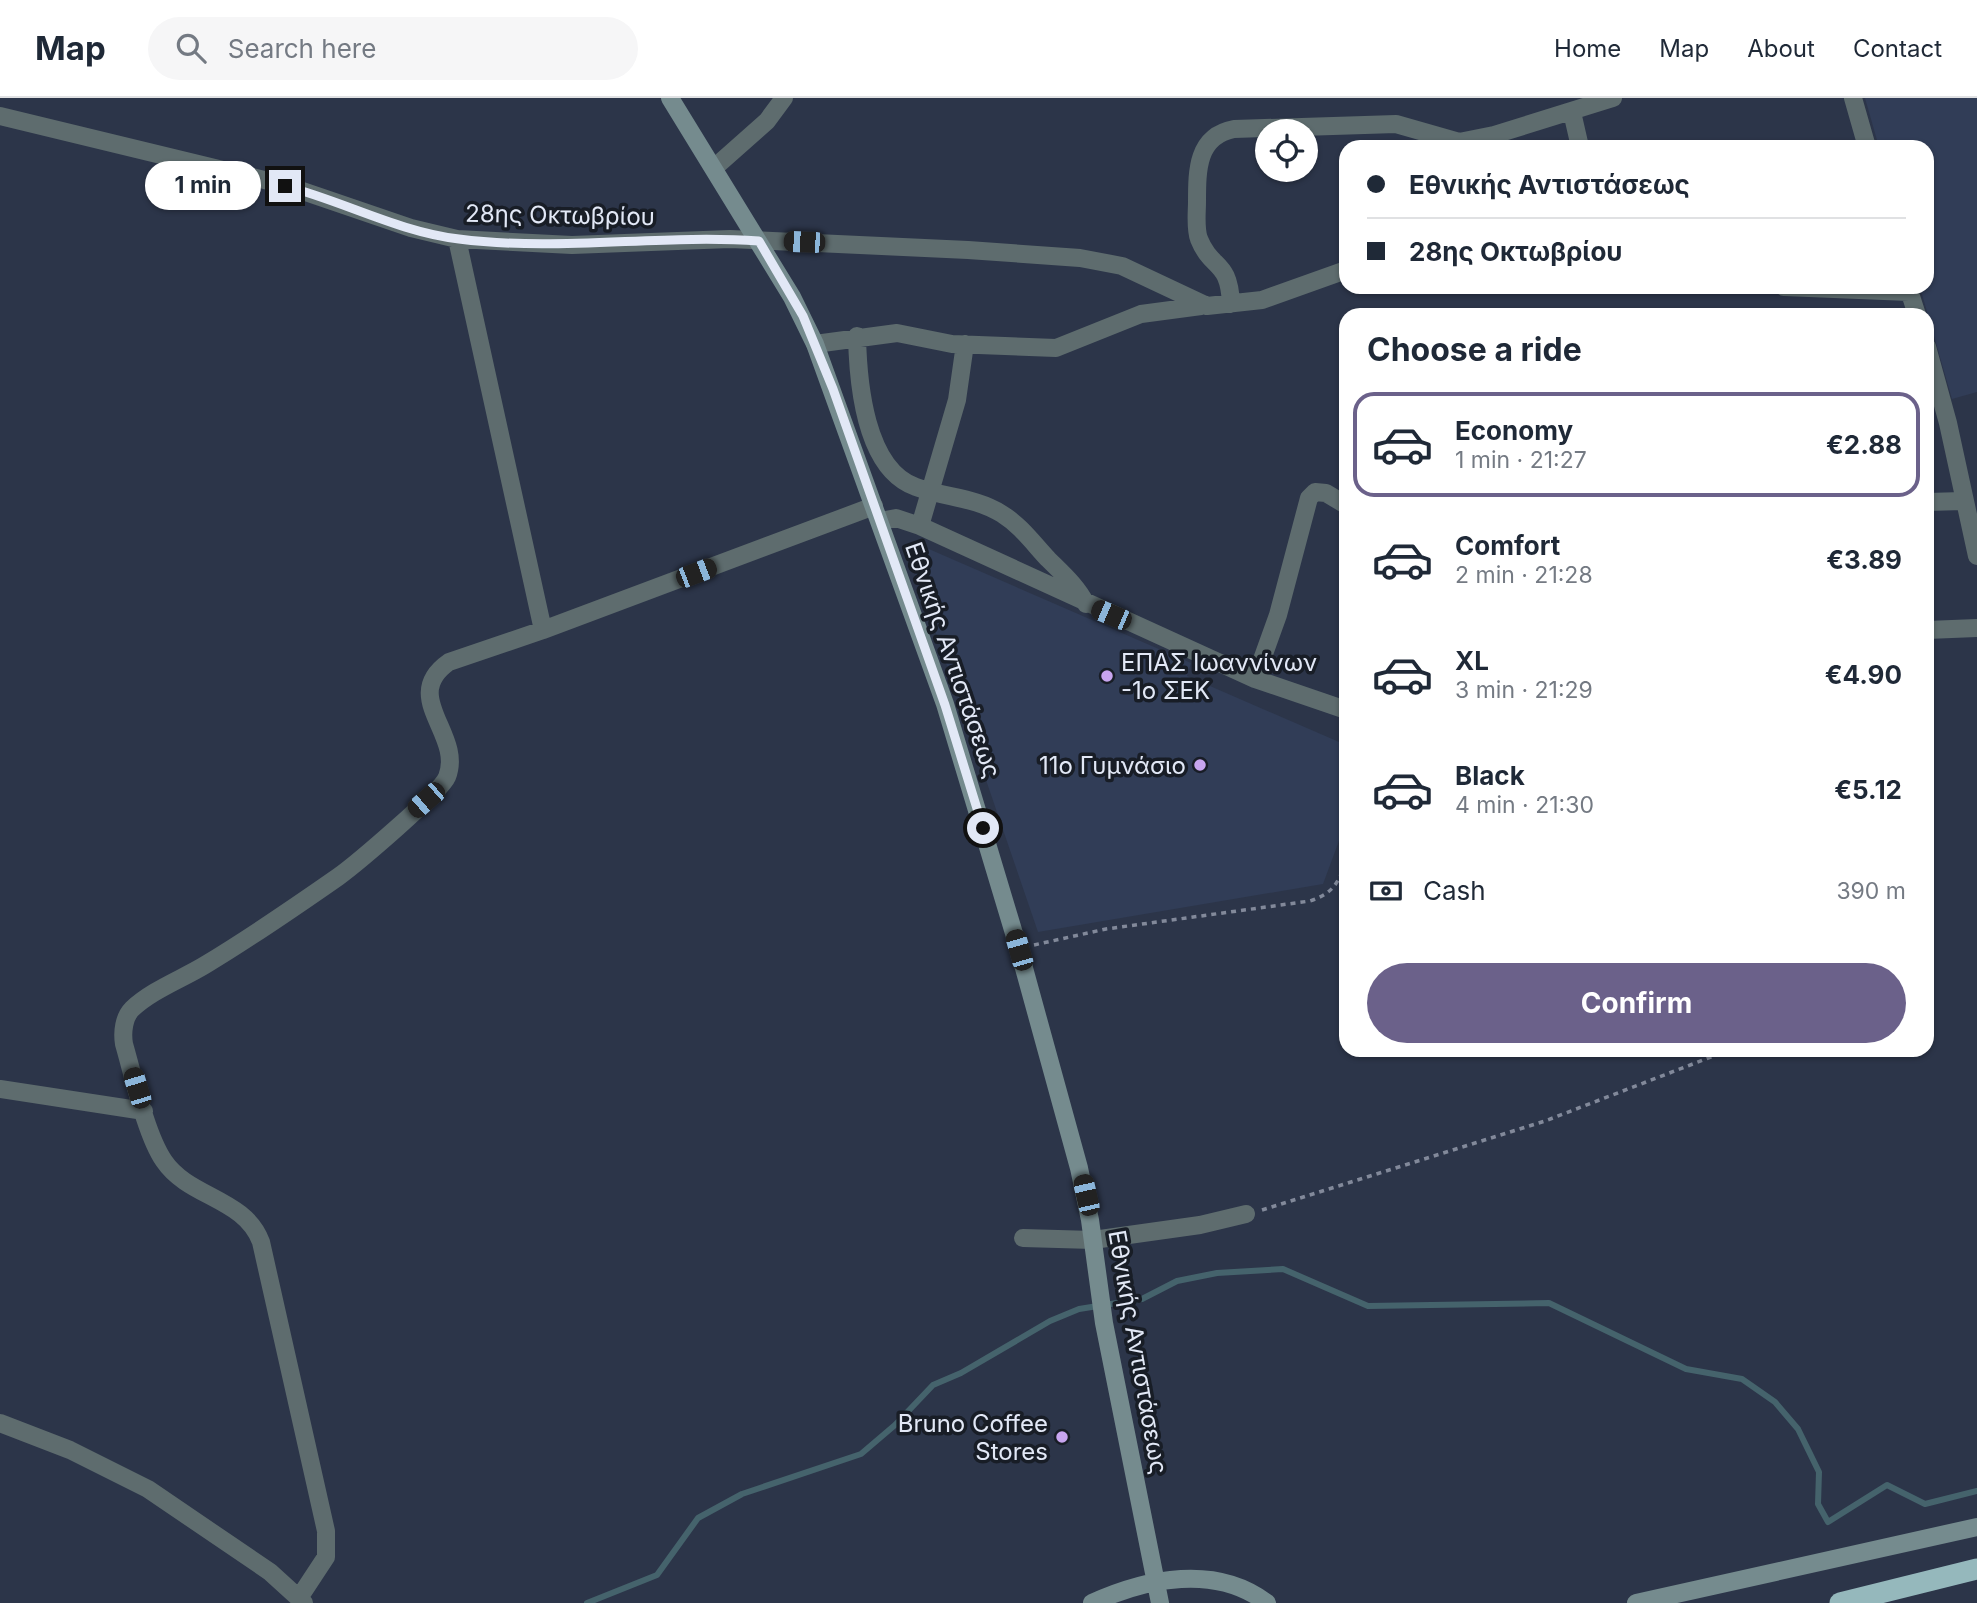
<!DOCTYPE html>
<meta charset="utf-8">
<style>
:root{--surface:#fff;--page:#f6f6f7;--text:#1f2937;--muted:#747a83;--line:#e0e1e3;--accent:#6b618a}
body{margin:0;font-family:Inter,sans-serif;background:var(--page);color:var(--text);height:100vh;display:flex;flex-direction:column;font-size:26px;white-space:nowrap}
*{box-sizing:border-box;margin:0}
p{font-size:23px;color:var(--muted)}
.icon{flex:none;width:38px;height:38px;fill:none;stroke:currentColor;stroke-width:2;stroke-linecap:round;stroke-linejoin:round}
.map{position:relative;flex:1;overflow:hidden}
.sheet{position:absolute;left:1339px;top:210px;width:595px;height:749px;display:flex;flex-direction:column;background:var(--surface);border-radius:21px;box-shadow:0 2px 5px #0004}
.sheet>*{flex:none}
.guide{position:absolute;left:1339px;top:42px;width:595px;height:154px;border-radius:21px;box-shadow:0 2px 5px #0004;display:grid;align-content:center;height:154px;padding:0 28px;background:var(--surface)}
.buttons{position:absolute;left:1255px;top:21px;display:grid;gap:14px}
.buttons a{display:grid;place-items:center;width:63px;height:63px;border-radius:50%;background:var(--surface);box-shadow:0 2px 5px #0004;font-size:35px}
.end{position:absolute;width:32px;height:32px;margin:-16px;border:9px solid #e2e8f6;background:#111;box-shadow:0 0 0 4px #111}
.from{border-radius:50%}
.bubble{position:absolute;height:49px;border-radius:24px;background:var(--surface);box-shadow:0 2px 5px #0004;font-size:23px;font-weight:700;line-height:49px;text-align:center}
.car{position:absolute;width:21px;height:42px;margin:-21px -10px;border-radius:9px;box-shadow:0 0 5px 2px #0007;background:linear-gradient(#222 24%,#8ab4d8 0 40%,#222 0 76%,#8ab4d8 0 86%,#222 0)}
.guide b{display:flex;align-items:center;gap:24px;height:66px;font-size:26px}
.guide b+b{border-top:2px solid var(--line)}
.guide i{width:18px;height:18px;background:var(--text)}
ul{padding:0;list-style:none}
li{display:flex;align-items:center;gap:21px;height:105px;margin:0 14px 10px;padding:0 14px;border:4px solid transparent;border-radius:21px}
li div{flex:1}
li b{display:block;font-size:26px}
li em{font-style:normal;font-weight:700}
li.on{border-color:var(--accent)}
li>.icon{width:63px;height:63px;stroke-width:1.5}
h2{padding:0 28px;font-size:32px;line-height:84px}
.pay{display:flex;align-items:center;gap:18px;height:77px;padding:0 28px;font-size:26px}
.pay p{margin-inline-start:auto}
.cta{display:flex;gap:14px;margin-top:auto;padding:14px 28px}
.cta a{flex:1;height:80px;border-radius:42px;background:var(--accent);color:#fff;font-size:28px;font-weight:700;line-height:80px;text-align:center}
header{display:flex;align-items:center;gap:42px;box-sizing:border-box;height:98px;padding:0 35px;background:var(--surface);border-bottom:2px solid var(--line)}
header strong{font-size:33px}
nav{display:flex;gap:38px;margin-inline-start:auto;font-size:24px}
.search{width:490px;height:63px;background:var(--page);display:flex;align-items:center;gap:18px;box-sizing:border-box;padding:0 24px;border-radius:38px;color:var(--muted);font-size:26px}
.map>svg:first-child{display:block}
.built{fill:#313d57}
.lines{fill:none;stroke-linecap:round;stroke-linejoin:round}
.stream{stroke:#45636c;stroke-width:6}
.path{stroke:#82899a;stroke-width:3.5;stroke-dasharray:5 5;stroke-linecap:butt}
.street{stroke:#5e6c6e;stroke-width:18}
.secondary{stroke:#758b8e;stroke-width:18}
.highway{stroke:#95b8bc;stroke-width:21}
.route{stroke:#e2e8f6;stroke-width:9}
.poi-dot{fill:#c8a5ef;stroke:#181d26;stroke-width:2.5}
.labels{text-anchor:middle;dominant-baseline:central;stroke-width:7;stroke-linejoin:round;paint-order:stroke}
.street-label{font-size:24px;fill:#e2e8f6;stroke:#181d26}
.poi-label{font-size:24px;fill:#e2e8f6;stroke:#181d26;text-anchor:end}
</style>
<header>
<strong>Map</strong>
<div class="search"><svg class="icon" aria-label="search" viewBox="0 0 24 24"><circle cx="10" cy="10" r="6"/><path d="M15 15l6 6"/></svg>Search here</div>
<nav><a>Home</a><a>Map</a><a>About</a><a>Contact</a></nav>
</header>
<div class="map">
<svg width="1977" height="1505" viewBox="0 0 1977 1505">
<rect width="100%" height="100%" fill="#2c3549"/>
<path class="built" d="M1865,0H1977V294L1952,301L1920,189H1927V49H1879Z
M915,445L1191,565L1187,578L1346,647V724L1323,786L1038,834L908,454Z"/>
<g class="lines">
<path class="stream" d="M587,1505L657,1477L698,1420L742,1396L861,1356L895,1327L933,1287L961,1275L1050,1223L1079,1211L1142,1201L1177,1183L1217,1175L1283,1171L1368,1208L1549,1205L1686,1271L1742,1281L1775,1304L1798,1331L1819,1374L1818,1406L1828,1424L1887,1387L1925,1406L1977,1393"/>
<path class="path" d="M1034,847L1106,831L1310,803C1332,796 1339,785 1346,763
M1262,1112L1545,1023L1729,952"/>
<path class="street" d="M1853,0L1867,49
M1572,14L1580,49
M0,18L285,87L411,130L457,141L572,147L730,141L968,152L1080,160L1122,168L1207,208L1262,202L1346,172
M714,70L767,23L784,0
M457,141L543,532L874,408
M1784,189L1909,194
M1908,189L1917,217
M1231,206C1229,161 1212,173 1199,141C1195,130 1197,115 1197,104C1197,72 1197,38 1234,31L1396,26L1459,44L1494,37L1613,0
M857,238C858,285 865,371 916,389C946,400 975,399 1002,416C1021,428 1033,445 1048,461C1062,475 1077,488 1086,506
M815,246L897,235L952,246L1056,250L1141,216L1201,208
M1927,249L1948,325L1977,458
M1927,404L1963,403
M880,423L896,420L920,428L1255,581L1346,612
M920,428L957,302L965,246
M1927,532L1977,530
M1255,581L1278,517L1309,400L1315,394L1326,395L1346,407
M0,991L144,1013
M1023,1140L1093,1142L1200,1127L1246,1116
M0,1325L70,1352L148,1391L270,1474L304,1505
M299,1500L326,1459V1433L261,1144C245,1100 189,1100 164,1063C146,1037 133,977 124,946C122,934 124,919 132,911C152,892 182,881 205,867C250,840 295,809 338,779C356,766 441,694 447,679C464,636 399,599 449,564L543,532"/>
<path class="secondary" d="M670,0L792,199L815,246L945,606L1019,852L1079,1070L1090,1122L1104,1225L1160,1505
M1092,1505C1147,1480 1216,1466 1267,1505
M1636,1505L1977,1429"/>
<path class="highway" d="M1840,1505L1977,1471"/>
</g>
<g class="lines">
<path class="route" d="M285,88C343,103 399,134 459,141C559,154 659,136 759,143L803,218L833,291L945,607L983,730"/>
</g>
<g class="poi-dot">
<circle cx="1107" cy="578" r="7"/>
<circle cx="1200" cy="667" r="7"/>
<circle cx="1062" cy="1339" r="7"/>
</g>
<g class="labels">
<g class="street-label">
<text transform="translate(560 117) rotate(1)">28ης Οκτωβρίου</text>
<text transform="translate(953 562) rotate(71)">Εθνικής Αντιστάσεως</text>
<text transform="translate(1138 1254) rotate(80)">Εθνικής Αντιστάσεως</text>
</g>
<g class="poi-label">
<text x="1121" y="564" text-anchor="start">ΕΠΑΣ Ιωαννίνων<tspan x="1121" dy="28">-1ο ΣΕΚ</tspan></text>
<text x="1186" y="667">11o Γυμνάσιο</text>
<text x="1048" y="1325">Bruno Coffee<tspan x="1048" dy="28">Stores</tspan></text>
</g>
</g>
</svg>
<div class="buttons">
<a><svg class="icon" aria-label="locate" viewBox="0 0 24 24"><circle cx="12" cy="12" r="6"/><path d="M12 2v4M12 18v4M2 12h4M18 12h4"/></svg></a>
</div>
<i class="end from" style="left:983px;top:730px"></i>
<i class="end" style="left:285px;top:88px"></i>
<div class="bubble" style="left:145px;top:63px;width:116px">1 min</div>
<i class="car" style="left:804px;top:144px;rotate:272deg"></i>
<i class="car" style="left:696px;top:475px;rotate:69deg"></i>
<i class="car" style="left:1111px;top:517px;rotate:293deg"></i>
<i class="car" style="left:426px;top:702px;rotate:229deg"></i>
<i class="car" style="left:1019px;top:852px;rotate:344deg"></i>
<i class="car" style="left:137px;top:990px;rotate:343deg"></i>
<i class="car" style="left:1086px;top:1097px;rotate:347deg"></i>
<div class="guide">
<b><i class="from"></i>Εθνικής Αντιστάσεως</b>
<b><i></i>28ης Οκτωβρίου</b>
</div>
<section class="sheet">
<h2>Choose a ride</h2>
<ul>
<li class="on"><svg class="icon" aria-label="car" viewBox="0 0 24 24"><path d="M5 17H2v-5l4-1 3-4h7l3 4 3 1v5h-3M9 17h6M6 11h13"/><circle cx="7" cy="17" r="2"/><circle cx="17" cy="17" r="2"/></svg><div><b>Economy</b><p>1 min · 21:27</p></div><em>€2.88</em></li>
<li><svg class="icon" aria-label="car" viewBox="0 0 24 24"><path d="M5 17H2v-5l4-1 3-4h7l3 4 3 1v5h-3M9 17h6M6 11h13"/><circle cx="7" cy="17" r="2"/><circle cx="17" cy="17" r="2"/></svg><div><b>Comfort</b><p>2 min · 21:28</p></div><em>€3.89</em></li>
<li><svg class="icon" aria-label="car" viewBox="0 0 24 24"><path d="M5 17H2v-5l4-1 3-4h7l3 4 3 1v5h-3M9 17h6M6 11h13"/><circle cx="7" cy="17" r="2"/><circle cx="17" cy="17" r="2"/></svg><div><b>XL</b><p>3 min · 21:29</p></div><em>€4.90</em></li>
<li><svg class="icon" aria-label="car" viewBox="0 0 24 24"><path d="M5 17H2v-5l4-1 3-4h7l3 4 3 1v5h-3M9 17h6M6 11h13"/><circle cx="7" cy="17" r="2"/><circle cx="17" cy="17" r="2"/></svg><div><b>Black</b><p>4 min · 21:30</p></div><em>€5.12</em></li>
</ul>
<div class="pay"><svg class="icon" aria-label="cash" viewBox="0 0 24 24"><path d="M3 7h18v10H3z"/><circle cx="12" cy="12" r="2"/></svg>Cash<p>390 m</p></div>
<div class="cta"><a>Confirm</a></div>
</section>
</div>
